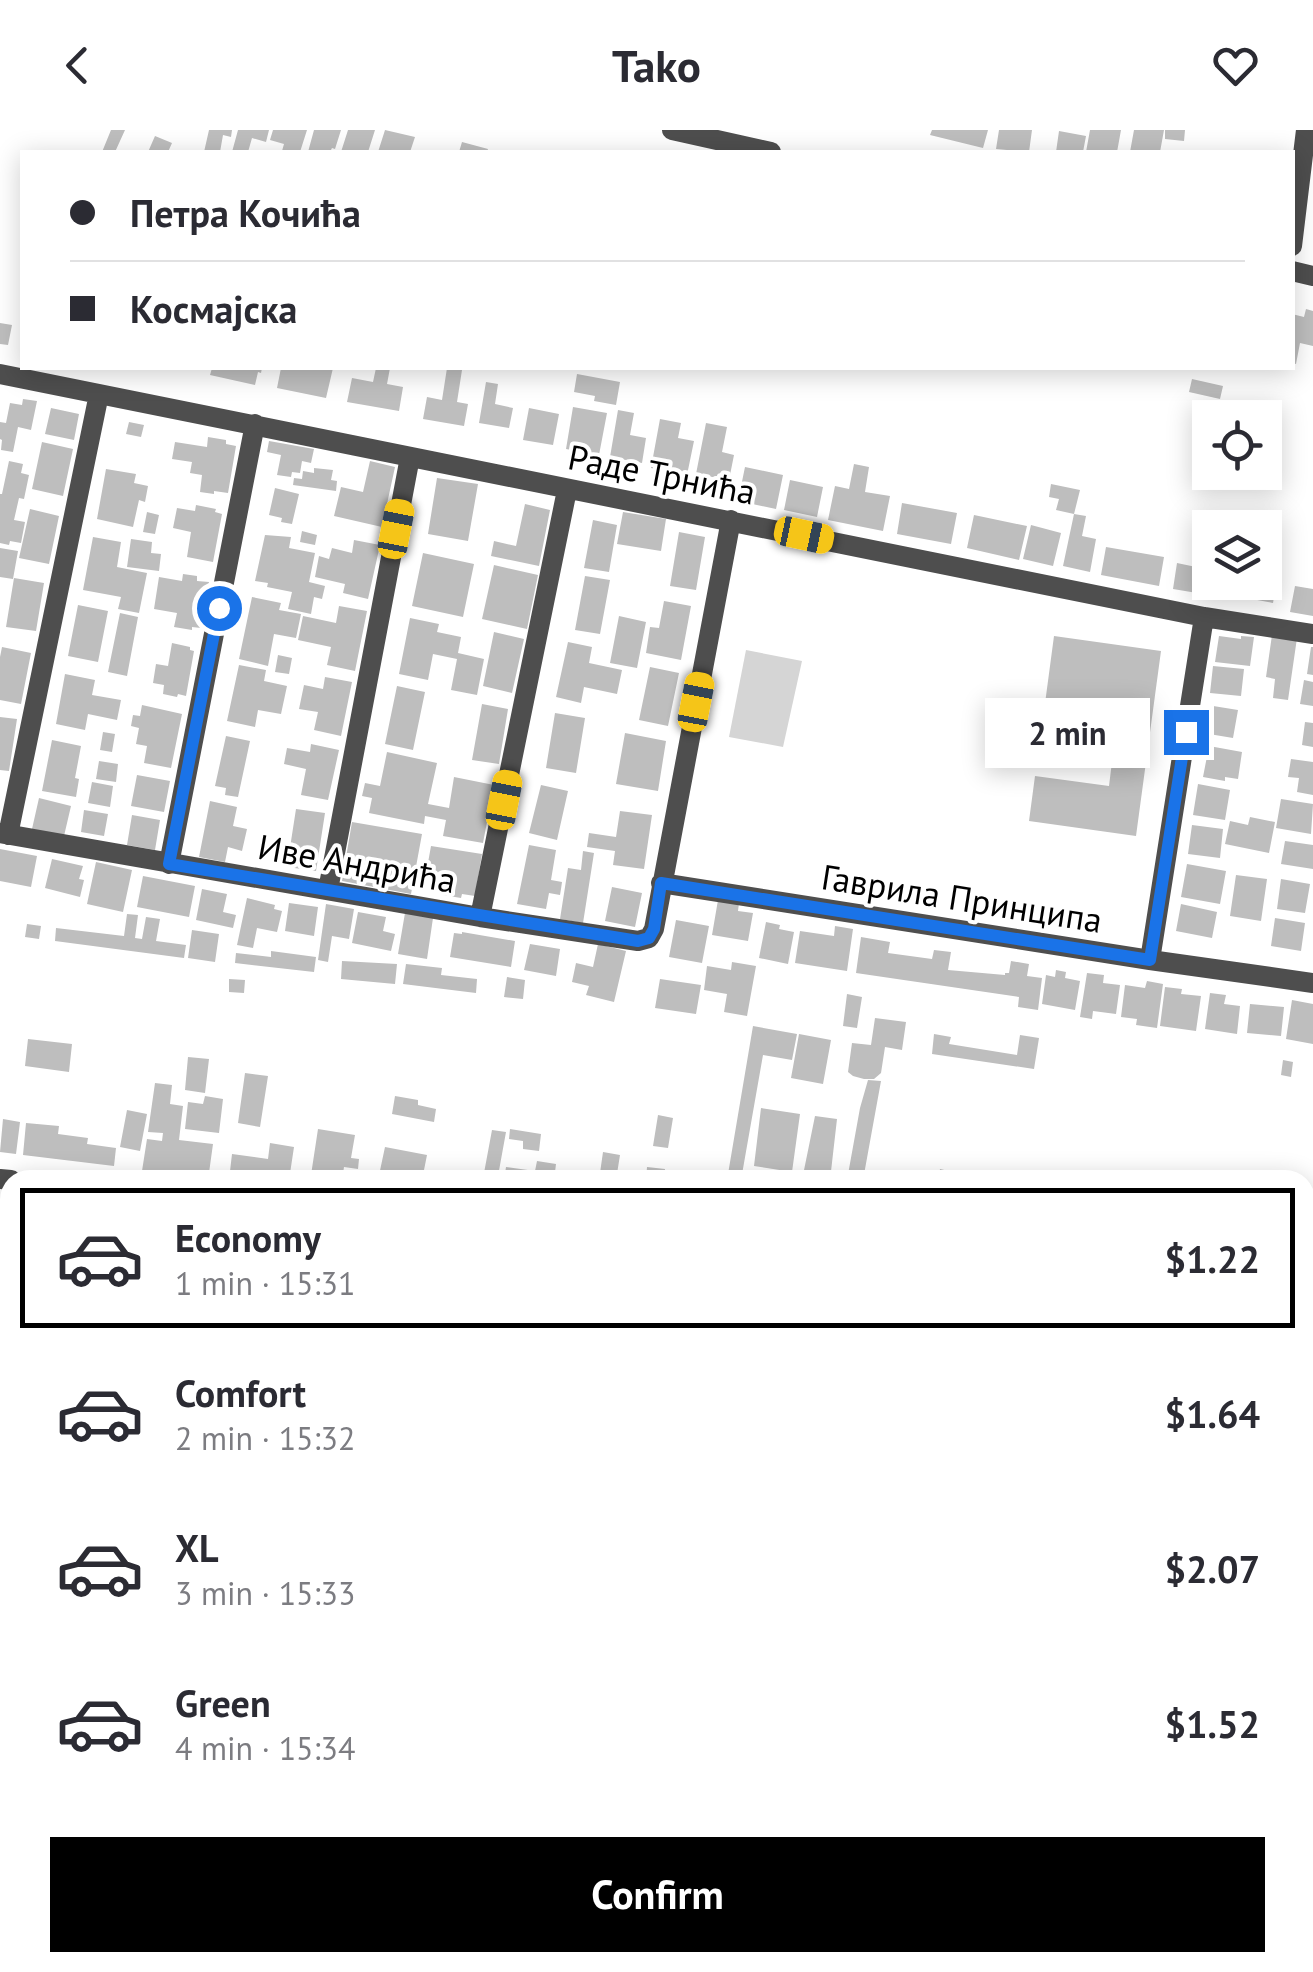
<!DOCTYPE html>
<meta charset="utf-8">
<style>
:root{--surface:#fff;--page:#f2f2f3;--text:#2b2b33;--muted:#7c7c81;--line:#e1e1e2;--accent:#000}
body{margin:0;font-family:"PT Sans",sans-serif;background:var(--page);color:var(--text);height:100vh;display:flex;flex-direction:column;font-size:38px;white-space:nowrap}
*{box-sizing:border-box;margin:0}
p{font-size:32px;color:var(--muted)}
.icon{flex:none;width:55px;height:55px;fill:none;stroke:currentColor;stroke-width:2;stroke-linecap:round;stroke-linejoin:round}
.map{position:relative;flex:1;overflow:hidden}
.drawer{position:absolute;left:0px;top:1040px;width:1315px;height:802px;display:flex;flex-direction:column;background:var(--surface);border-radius:30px 30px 0 0;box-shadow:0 5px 25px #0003}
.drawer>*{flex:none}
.top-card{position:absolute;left:20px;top:20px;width:1275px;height:220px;border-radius:0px;box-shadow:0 5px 25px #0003;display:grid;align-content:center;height:220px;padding:0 50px;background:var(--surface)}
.fabs{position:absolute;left:1192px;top:270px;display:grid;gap:20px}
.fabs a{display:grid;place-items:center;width:90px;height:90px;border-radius:0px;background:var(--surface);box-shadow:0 5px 25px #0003;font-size:50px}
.end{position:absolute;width:45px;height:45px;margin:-22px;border:12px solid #1a73e8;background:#fff;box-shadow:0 0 0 5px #fff}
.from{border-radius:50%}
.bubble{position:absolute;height:70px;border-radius:0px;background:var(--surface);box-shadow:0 5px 25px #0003;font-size:32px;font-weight:600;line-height:70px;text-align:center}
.car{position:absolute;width:30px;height:60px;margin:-30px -15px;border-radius:12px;box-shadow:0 0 8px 2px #0007;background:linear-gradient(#f5c518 24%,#345 0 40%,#f5c518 0 76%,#345 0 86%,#f5c518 0)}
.top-card b{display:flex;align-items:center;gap:35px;height:95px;font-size:38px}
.top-card b+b{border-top:2px solid var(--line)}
.top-card i{width:25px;height:25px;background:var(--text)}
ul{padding:18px 0 0;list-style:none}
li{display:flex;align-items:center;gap:30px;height:140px;margin:0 20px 15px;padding:0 30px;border:5px solid transparent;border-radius:0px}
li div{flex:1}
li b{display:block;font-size:38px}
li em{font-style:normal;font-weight:600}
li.active{border-color:var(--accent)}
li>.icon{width:90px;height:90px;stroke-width:1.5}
.cta{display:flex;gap:20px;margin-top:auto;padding:20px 50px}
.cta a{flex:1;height:115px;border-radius:0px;background:var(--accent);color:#fff;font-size:40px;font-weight:600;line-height:115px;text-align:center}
header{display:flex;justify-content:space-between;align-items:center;height:130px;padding:0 50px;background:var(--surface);font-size:45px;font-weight:600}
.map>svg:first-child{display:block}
.green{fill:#d5d5d5}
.building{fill:#bebebe}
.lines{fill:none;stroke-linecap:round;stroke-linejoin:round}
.street{stroke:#4e4e4e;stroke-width:20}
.route{stroke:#1a73e8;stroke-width:12}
.labels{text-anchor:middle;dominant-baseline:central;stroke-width:8;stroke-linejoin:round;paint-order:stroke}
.street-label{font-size:35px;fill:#000;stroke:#fff}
</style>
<header><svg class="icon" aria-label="back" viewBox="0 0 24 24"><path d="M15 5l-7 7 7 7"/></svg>Tako<svg class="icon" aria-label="heart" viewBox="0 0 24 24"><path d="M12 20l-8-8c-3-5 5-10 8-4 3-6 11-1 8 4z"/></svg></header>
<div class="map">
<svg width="1313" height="1842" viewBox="0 0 1313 1842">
<rect width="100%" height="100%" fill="#fff"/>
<path class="green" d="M746,520L802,531L783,617L729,607Z"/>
<path class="building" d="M111,0H125L115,22H102Z
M209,0H232L231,7L223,5L220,22H204Z
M238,0H269L266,12L252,8L248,22H232Z
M273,0H307L300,22L282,21L284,14L270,10Z
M314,0H341L335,19L332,18L330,22H308Z
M348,0H375L368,22H341Z
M385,0L415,7L410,22H378Z
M932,0H988L983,18L930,5Z
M999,0H1032L1029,22L996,19Z
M1090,0H1121L1117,22H1086Z
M1134,0H1164L1160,22H1130Z
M1165,0H1185L1184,11L1165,9Z
M1059,1L1086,6L1083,22H1056Z
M155,6L172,13L168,22H148Z
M462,12L488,19L487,22H459Z
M1306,179L1313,181V216L1300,213L1296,234L1292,233V184L1304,187Z
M0,193L12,195L8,215L0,214Z
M212,238H262L261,243L258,242L255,255L210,245Z
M281,238L308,239V238H333L326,268L277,258Z
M376,238H390L387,254L403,257L399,281L347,272L352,248L373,252Z
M447,238L462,240L457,272L468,274L464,296L423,289L427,267L442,270Z
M577,244L620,252L616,275L594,271L595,266L574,262Z
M1192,249L1223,256L1220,269L1189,262Z
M486,252L498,254L495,274L513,278L509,298L479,293Z
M23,269L37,271L31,300L18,297L13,322L1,320L2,310L0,309V292L6,293L10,273L22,275Z
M573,277L607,283L599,325L566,319Z
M51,278L79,284L74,310L45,304Z
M529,278L559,284L553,315L523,310Z
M618,280L634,283L630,305L646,308L642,333L610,327Z
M660,289L681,293L678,308L694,311L687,345L651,338Z
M129,292L144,295L141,307L126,304Z
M706,293L727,297L722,322L734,325L729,350L696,344Z
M208,307L226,310V314L236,316L228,363L214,361V364L200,362L202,345L190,343L192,332L172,329L175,312L207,317Z
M269,311L314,319L311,333L302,331L300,343L292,342L291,347L277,345L281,325L267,322Z
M42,312L73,319L63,366L32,359Z
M9,331L23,334L21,343L29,345L24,369L19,368L14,390L25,392L21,413L10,411L9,415L0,413V364H2Z
M370,331L395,337L382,397L334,386L341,357L363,362Z
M854,334L869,337L865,362L890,366L883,401L828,390L835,356L849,359Z
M745,337L783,345L776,379L738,371Z
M314,338L333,340L331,350L337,351L336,361L293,355L294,348L302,349L303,341L314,343Z
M106,339L136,344L134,353L148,356L145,372L139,370L133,397L97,389Z
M437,348L478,354L468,411L428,404Z
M790,350L823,357L817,387L784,380Z
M1051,354L1080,360L1074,384L1056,380L1059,369L1049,367Z
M275,358L299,364L292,394L281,392L282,388L269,385Z
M902,373L957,383L951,414L897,404Z
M525,374L550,380L539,436L491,426L494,411L516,416Z
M196,375L216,379L215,382L222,384L213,432L187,427L191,402L173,398L177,378L195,381Z
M30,379L59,386L49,434L19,428Z
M147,382L159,385L155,404L143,402Z
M623,382L666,389L661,421L617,414Z
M1074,384L1086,386L1082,406L1096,409L1090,442L1063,436Z
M974,385L1027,396L1019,430L967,418Z
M593,390L617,395L609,442L584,438Z
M1031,395L1061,403L1053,436L1023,429Z
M302,401L317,405L315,415L300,412Z
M679,402L705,407L696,460L670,456Z
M265,405L291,407L289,418L315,423L309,452L325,456L322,469L314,467L311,484L288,479L292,462L267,457L268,453L255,451Z
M93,407L121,412L117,437L147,443L139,483L118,479L121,467L83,460Z
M131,409L152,412L151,423L161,424L159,441L127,437Z
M354,410L380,415L368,469L343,463L345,454L315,447L319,426L329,429L332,418L352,423Z
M1106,417L1164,427L1159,456L1101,445Z
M0,418L18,421L13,449L0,447Z
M1199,421L1210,423V452H1230L1227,468L1173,459L1177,433L1196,437Z
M423,423L474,434L463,487L412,476Z
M1265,428L1280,431L1273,473L1241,467L1243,452H1265Z
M494,435L538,445L527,499L482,489Z
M183,444L197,446V451L209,452L201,498L192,497V500L174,497L177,483L154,479L159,447L182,451Z
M585,446L610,450L600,504L575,500Z
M14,448L44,453L36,501L6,497Z
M1295,456L1313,459V486L1290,482Z
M252,467L281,473L279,480L301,484L296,508L274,504L268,536L239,529Z
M664,471L691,476L681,530L646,523L650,497L659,498Z
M78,475L108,481L98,532L68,526Z
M339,476L367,481L355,541L327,535L331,517L298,510L303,486L336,493Z
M120,483L138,487L127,546L108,542Z
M619,486L646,492L637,538L610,533Z
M410,488L439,494L437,502L461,507L458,523L484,529L477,565L451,560L457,529L433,524L428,550L399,544Z
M494,502L524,509L512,563L483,556Z
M1272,505L1297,508L1288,570L1273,568L1275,549L1266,547Z
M1054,506L1161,521L1136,706L1029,691L1035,646L1109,656L1117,591L1044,581Z
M1219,506L1241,509V506L1254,507L1250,536L1215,532Z
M568,512L592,517L589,533L622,540L617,564L584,557L581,573L556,567Z
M172,513L190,517V520L194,521L186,566L178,564L177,567L163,564L164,555L153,553L156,534L168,536Z
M2,517L31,523L21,574L0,570V527Z
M1311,517H1313V545L1307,544Z
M278,525L292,528L289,544L275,542Z
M239,535L266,540L264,551L287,556L281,584L258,580L255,597L227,591Z
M1213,536L1244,539L1241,566L1210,563Z
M650,537L679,543L668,596L639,590Z
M65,544L95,550L92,565L121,570L117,590L88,584L85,600L56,594Z
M325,547L352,552L341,606L314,600L318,582L299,579L304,555L323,559Z
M1304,550L1313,552V576L1300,574Z
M397,556L425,562L413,620L385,614Z
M482,574L508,579L499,634L472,630Z
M142,575L182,584L171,638L144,633L147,616L136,614L139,598L131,596L133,585L140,586Z
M1207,575L1238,580L1233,608L1203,603Z
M555,583L585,588L576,643L546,638Z
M0,587L17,589L9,641L0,640Z
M1305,592L1313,593V617L1302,615Z
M103,602L115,604L112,622L100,620Z
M625,603L666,611L658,661L616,654Z
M226,606L250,611L238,667L225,665L226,658L215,656Z
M52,610L81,616L75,648L79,649L76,667L42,661Z
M311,614L339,620L328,670L301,665L306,639L284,634L287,618L310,622Z
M1209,616L1242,622L1238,649L1225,647V651L1203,647Z
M387,622L437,633L428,674L449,678L454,647L494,655L483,713L443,706L446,690L425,686L424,694L369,683L372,668L362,666L365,653L380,656Z
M1291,629L1313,632V665L1297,662L1299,648L1288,647Z
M99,631L118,634L116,652L96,649Z
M137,645L170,651L164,682L131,676Z
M92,652L113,656L110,677L88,673Z
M1198,654L1230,660L1225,690L1193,685Z
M541,655L568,661L557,710L529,703Z
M39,668L71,676L64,706L32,699Z
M1281,669L1313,674L1311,704L1276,698Z
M210,671L237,677L233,696L247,699L242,721L228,717L225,732L199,727Z
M296,679L325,683L316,741L287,737Z
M84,680L108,684L104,706L81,702Z
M620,681L652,685L644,739L613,735L615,721L587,717L589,703L616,707Z
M132,685L160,690L155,720L127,715Z
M1250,687L1275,692L1269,723L1225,714L1230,691L1248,695Z
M352,692L422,704L411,764L342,751Z
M1192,695L1223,699L1220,728L1188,724Z
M1285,711L1313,715V739L1281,734Z
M529,715L556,720L551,750L562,752L561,759L560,765L549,763L546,779L517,774Z
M431,716L482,724L475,766L462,764L461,768L443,765L446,747L426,744Z
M0,719L37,726L31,757L0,751Z
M583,721L594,723L583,793L560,789L568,738L581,740Z
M52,729L83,736L79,749L84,750L80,767L45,758Z
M96,732L132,740L123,782L87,774Z
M1187,734L1226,741L1220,774L1181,767Z
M1236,745L1267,749L1261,791L1230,786Z
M143,746L195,756L189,787L137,777Z
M1281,749L1310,754L1305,783L1277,779Z
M612,757L642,763L635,797L605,791Z
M202,759L227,764L223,782L236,785L233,798L196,790Z
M247,768L275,775L274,779L282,781L277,802L257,798L253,818L237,815Z
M718,770L739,773L738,781L753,783L748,811L712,805Z
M289,773L318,777L314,806L285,801Z
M326,774L354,779L349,809L332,806L328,832L318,830Z
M1181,774L1217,782L1212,808L1176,801Z
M358,782L386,787L383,801L395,804L391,821L352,813Z
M405,783L433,788L427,829L398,824Z
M127,784L138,785L135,808L142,809L146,787L160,789L156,811L186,815L184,828L55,811L56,798L124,806Z
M1275,788L1305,793L1301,821L1271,816Z
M676,790L709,796L702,833L669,827Z
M766,792L780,795L779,799L794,802L788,834L759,828Z
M27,794L41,796L39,809L25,807Z
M835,796L853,799L847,841L795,833L800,801L834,806Z
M192,800L219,804L215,832L188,828Z
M462,802L515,811L511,837L450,827L454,803L462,804Z
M861,807L890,812L888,823L932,829L934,820L951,822L948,840L1005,845V843H1009L1011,831L1029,834L1027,846L1042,848L1038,880L1018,877L1019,867L856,843Z
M530,814L560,819L556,846L524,840Z
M598,814L626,821L614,872L586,865L589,856L572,852L576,833L593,837Z
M271,821L316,827L314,842L235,833L236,823L271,827Z
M342,831L397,834L395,854L341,849Z
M732,832L756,836L747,886L724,882L727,864L704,860L707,836L731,840Z
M406,834L442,838L441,845L477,849L476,863L403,854Z
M1056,840L1066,842L1065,848L1080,851L1075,880L1042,874L1046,845L1055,847Z
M1087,843L1104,845L1103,853L1120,855L1116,884L1093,881L1092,889L1080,887Z
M507,847L525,850L523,869L504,867Z
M229,849L245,850L244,863L229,862Z
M660,849L701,855L696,884L655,878Z
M1147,851L1163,854L1157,898L1136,895L1137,889L1121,887L1125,855L1145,858Z
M1165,857L1182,859L1181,864L1201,866L1196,901L1160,896Z
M1210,863L1226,865L1224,874L1240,876L1237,904L1205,899Z
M847,864L862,867L857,898L843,896Z
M1292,870L1313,874V914L1286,909Z
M1250,874L1284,877L1281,906L1247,903Z
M875,888L906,892L902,920L885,917L881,943L874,949H864L853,946L848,942L852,913L871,915Z
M753,896L797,904L792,930L763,925L741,1050H727Z
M799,904L831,910L823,954L791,948Z
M934,904L951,907L949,914L1017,925L1020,905L1039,908L1034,939L932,924Z
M28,909L72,914L69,942L25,936Z
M188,927L209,929L205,963L185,960Z
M1283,930L1293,932L1291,947L1281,945Z
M245,943L268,946L260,997L238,993Z
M868,950L881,951L863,1050H847L860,978Z
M155,953L172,955L170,974L183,976L179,1010L213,1014L208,1050L142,1041L147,1009L162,1011L163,1003L148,1002Z
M205,966L223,969L219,1003L185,999L188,972L203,974Z
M395,966L418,970V975L436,979L434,992L392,984Z
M761,978L800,984L792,1042L754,1036Z
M127,980L147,984L140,1021L120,1017Z
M658,985L673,988L668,1018L653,1016Z
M815,986L837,989L830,1050H802Z
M3,989L20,992L16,1024L0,1022Z
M26,993L59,996L58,1004L88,1008L87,1014L116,1018L114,1036L23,1025Z
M318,999L355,1005L351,1028L359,1029L358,1039L344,1037L342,1050H302L303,1044L311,1045Z
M510,999L541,1004L539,1021L523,1019V1011L509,1009Z
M492,1000L506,1002L498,1046L484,1043Z
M270,1013L294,1017L289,1050H229L232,1024L268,1029Z
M385,1017L427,1025L422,1050H378Z
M603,1022L620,1025L616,1050H599Z
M537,1031L556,1034L554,1050H504L506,1037L535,1041Z
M647,1037L665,1039L664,1050H646Z
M940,1039L957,1043L955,1050H938Z
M0,1071L6,1072L4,1093H0Z
M1306,1104L1313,1105V1195L1305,1194Z
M7,1118L10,1119V1157L0,1156V1145L4,1146Z
M0,1247H4L3,1273H0Z
M1305,1256H1313V1282L1307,1281Z
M1305,1339L1313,1340V1395L1305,1394Z
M0,1366L10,1368V1395L0,1394Z
M4,1447L10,1448V1464L0,1462Z
M0,1492L10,1494V1536L0,1535Z
M0,1593L10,1594V1627L0,1626Z
M1305,1611H1313V1635H1305Z
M1305,1658L1313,1659V1678L1305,1677Z
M2,1660H10V1690L0,1689Z
M0,1720L10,1721V1752L0,1750Z
M1305,1781L1313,1782V1798L1305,1797Z
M1305,1809L1312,1810L1310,1833H1305Z
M597,1832H630V1842H596Z
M642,1832H659L658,1840L642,1838Z
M665,1832H707V1842L665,1841Z
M714,1832H742V1842H714Z
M748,1832H768V1835L782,1836V1842H748Z
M784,1832H809L808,1842H784Z
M818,1832H847L846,1842H818Z
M854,1832H899L898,1842H854Z
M930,1832H958L957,1842H930Z
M1038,1832H1065L1064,1842H1038Z
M1070,1832H1086V1842H1070Z
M1098,1832H1138V1842H1098Z
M1164,1832H1192L1191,1842H1164Z
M1203,1832H1253V1842H1202Z
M983,1834L1019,1836V1842H983Z
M0,1835L29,1840V1842H0Z
M31,1836L56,1840V1842H30Z"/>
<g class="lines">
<path class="street" d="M672,0L771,22
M1292,116L1306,0
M1292,141L1313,146
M0,244L1204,487L1313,504
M0,703L480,787L638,811L649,808L654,799L731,390
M8,705L99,264
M169,734L255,294
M661,753L1150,830L1313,853
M328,760L410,327
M480,787L567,360
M1150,830L1204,487
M0,1049L11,1050
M1305,1231L1313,1232
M0,1344H10
M1305,1435L1313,1436
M0,1566L10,1567
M0,1799L10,1800
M292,1832L375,1842
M561,1842L562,1832"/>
</g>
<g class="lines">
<path class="route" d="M219,478L169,734L638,811L649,808L654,799L661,753L1150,830L1186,602"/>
</g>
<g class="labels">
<g class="street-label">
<text transform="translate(662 344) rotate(11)">Раде Трнића</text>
<text transform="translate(357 733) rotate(10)">Иве Андрића</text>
<text transform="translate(962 768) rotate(9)">Гаврила Принципа</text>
</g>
</g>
</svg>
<div class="fabs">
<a><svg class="icon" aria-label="locate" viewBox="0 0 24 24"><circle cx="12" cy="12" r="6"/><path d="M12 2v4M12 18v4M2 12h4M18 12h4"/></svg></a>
<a><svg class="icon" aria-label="layers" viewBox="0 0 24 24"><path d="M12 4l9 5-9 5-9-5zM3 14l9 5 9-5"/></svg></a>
</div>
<i class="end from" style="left:219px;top:478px"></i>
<i class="end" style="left:1186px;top:602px"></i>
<div class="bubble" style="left:985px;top:568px;width:165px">2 min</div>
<i class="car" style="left:396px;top:399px;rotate:11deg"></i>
<i class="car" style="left:804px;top:405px;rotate:102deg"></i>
<i class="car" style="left:696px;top:572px;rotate:11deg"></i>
<i class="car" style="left:504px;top:670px;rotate:11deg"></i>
<div class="top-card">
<b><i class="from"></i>Петра Кочића</b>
<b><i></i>Космајска</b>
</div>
<section class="drawer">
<ul>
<li class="active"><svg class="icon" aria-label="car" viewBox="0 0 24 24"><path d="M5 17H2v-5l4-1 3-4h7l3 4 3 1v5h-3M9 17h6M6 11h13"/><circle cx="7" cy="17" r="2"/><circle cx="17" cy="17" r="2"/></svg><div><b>Economy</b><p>1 min · 15:31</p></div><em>$1.22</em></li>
<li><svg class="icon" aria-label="car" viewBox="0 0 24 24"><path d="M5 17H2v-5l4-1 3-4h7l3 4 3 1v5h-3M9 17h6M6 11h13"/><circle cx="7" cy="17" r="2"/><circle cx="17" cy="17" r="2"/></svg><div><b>Comfort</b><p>2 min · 15:32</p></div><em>$1.64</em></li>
<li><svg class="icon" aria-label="car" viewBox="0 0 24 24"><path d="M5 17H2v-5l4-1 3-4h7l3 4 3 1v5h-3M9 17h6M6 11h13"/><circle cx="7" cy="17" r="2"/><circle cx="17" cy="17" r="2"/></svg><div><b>XL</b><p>3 min · 15:33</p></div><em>$2.07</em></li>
<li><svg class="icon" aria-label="car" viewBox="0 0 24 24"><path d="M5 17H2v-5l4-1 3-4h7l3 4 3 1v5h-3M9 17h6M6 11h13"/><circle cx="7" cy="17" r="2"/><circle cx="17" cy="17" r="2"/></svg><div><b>Green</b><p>4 min · 15:34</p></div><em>$1.52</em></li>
</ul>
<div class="cta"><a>Confirm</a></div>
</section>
</div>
